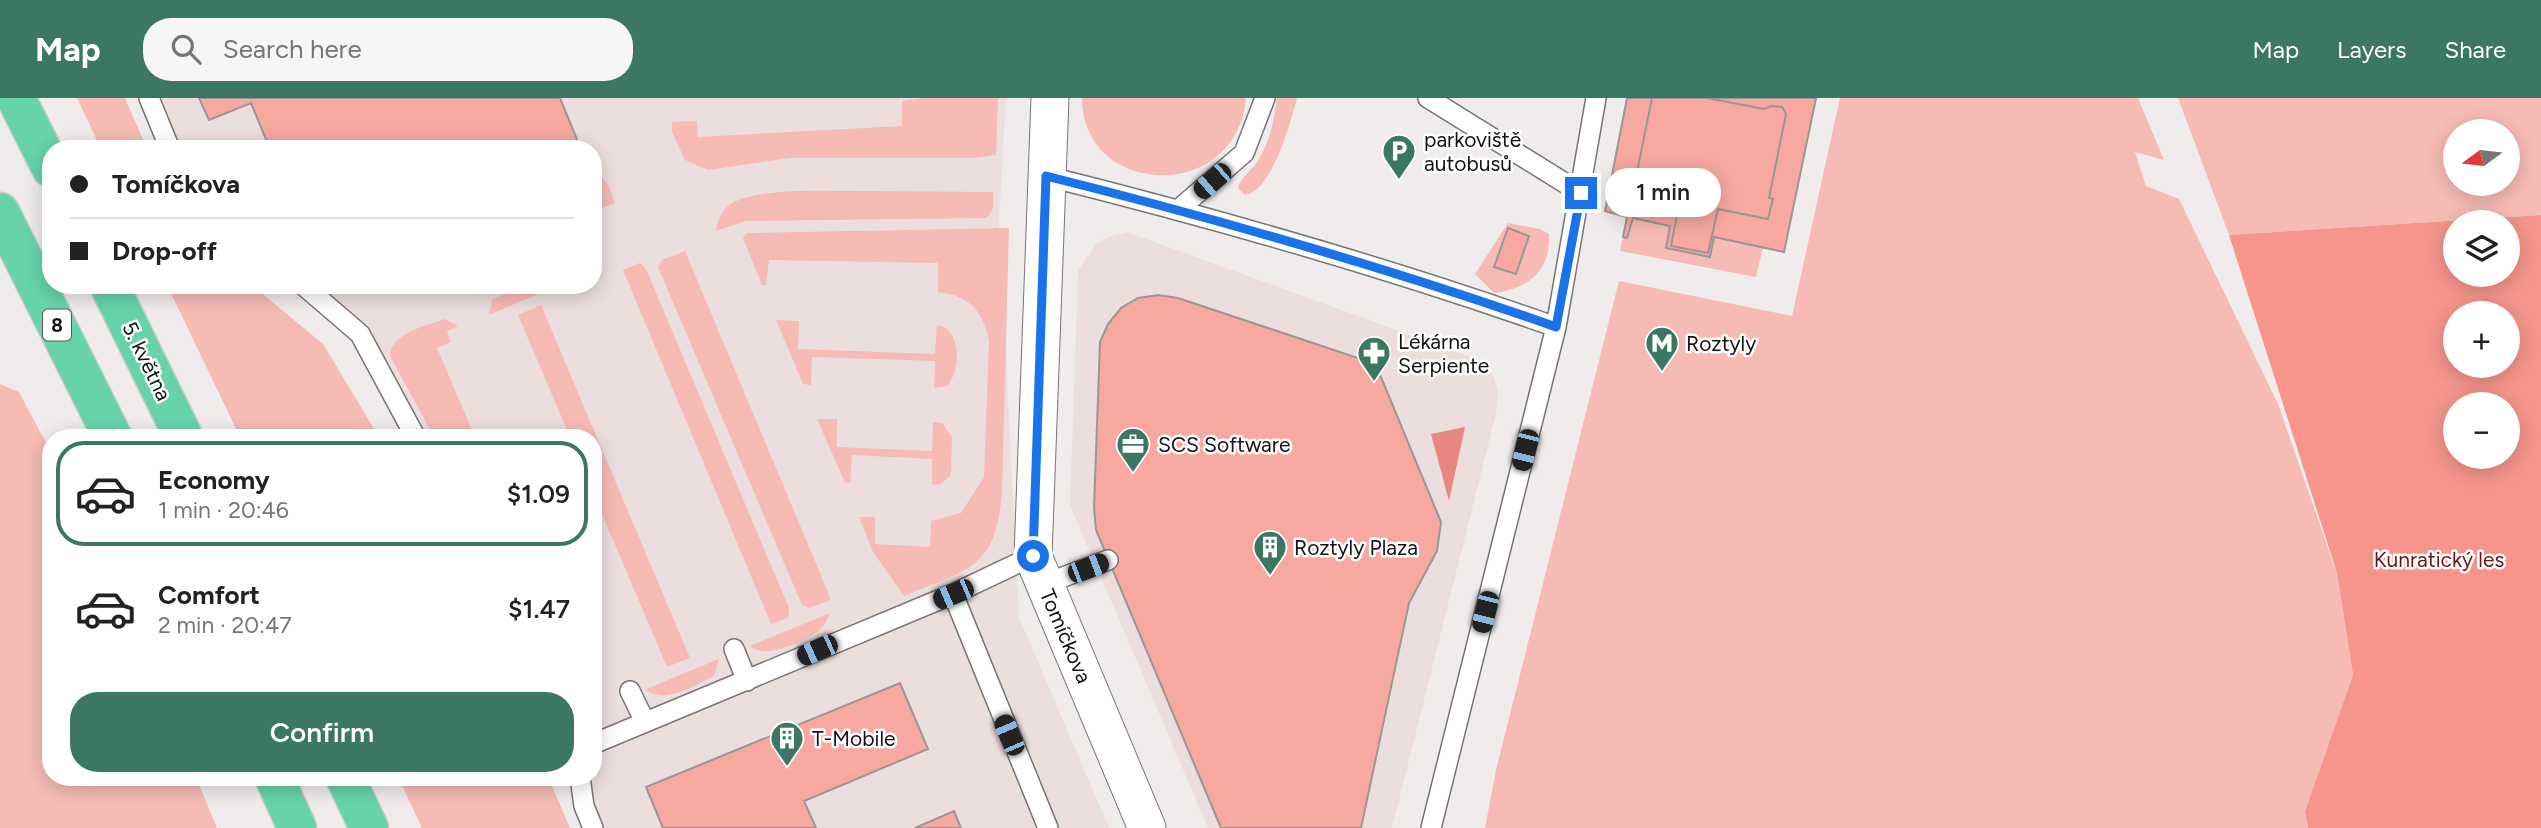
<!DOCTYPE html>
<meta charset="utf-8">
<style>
:root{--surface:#fff;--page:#f6f6f6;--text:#222;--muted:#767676;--line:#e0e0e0;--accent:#3c7761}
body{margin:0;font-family:Figtree,sans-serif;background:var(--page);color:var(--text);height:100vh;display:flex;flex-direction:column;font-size:26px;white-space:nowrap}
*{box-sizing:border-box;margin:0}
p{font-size:23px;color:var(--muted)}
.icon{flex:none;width:38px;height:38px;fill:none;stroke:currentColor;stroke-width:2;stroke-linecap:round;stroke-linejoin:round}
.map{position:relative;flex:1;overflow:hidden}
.panel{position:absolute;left:42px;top:331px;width:560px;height:357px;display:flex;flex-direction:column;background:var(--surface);border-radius:28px;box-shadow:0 4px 18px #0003}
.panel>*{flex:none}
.hud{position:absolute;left:42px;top:42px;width:560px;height:154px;border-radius:28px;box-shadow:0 4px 18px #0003;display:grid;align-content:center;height:154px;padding:0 28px;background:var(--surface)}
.needle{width:46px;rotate:255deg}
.fabs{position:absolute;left:2443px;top:21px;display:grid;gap:14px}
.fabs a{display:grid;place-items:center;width:77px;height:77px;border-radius:50%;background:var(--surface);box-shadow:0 4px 18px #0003;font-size:35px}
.end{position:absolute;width:32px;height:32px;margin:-16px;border:9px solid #1a73e8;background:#fff;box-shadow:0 0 0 4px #fff}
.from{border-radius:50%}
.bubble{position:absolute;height:49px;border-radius:24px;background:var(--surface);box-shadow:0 4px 18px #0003;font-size:23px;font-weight:600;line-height:49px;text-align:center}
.car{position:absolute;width:21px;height:42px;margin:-21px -10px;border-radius:9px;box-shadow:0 0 5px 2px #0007;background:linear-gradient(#222 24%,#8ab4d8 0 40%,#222 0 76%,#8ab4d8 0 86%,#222 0)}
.hud b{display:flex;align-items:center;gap:24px;height:66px;font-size:26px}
.hud b+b{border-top:2px solid var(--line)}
.hud i{width:18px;height:18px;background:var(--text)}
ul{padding:12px 0 0;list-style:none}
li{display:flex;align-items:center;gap:21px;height:105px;margin:0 14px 10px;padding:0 14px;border:4px solid transparent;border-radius:28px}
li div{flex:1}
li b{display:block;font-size:26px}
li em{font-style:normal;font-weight:600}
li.active{border-color:var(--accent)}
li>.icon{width:63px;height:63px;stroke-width:1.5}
.action{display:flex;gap:14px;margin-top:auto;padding:14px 28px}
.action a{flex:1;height:80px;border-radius:28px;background:var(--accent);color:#fff;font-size:28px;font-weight:600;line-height:80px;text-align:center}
header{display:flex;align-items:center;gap:42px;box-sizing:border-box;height:98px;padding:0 35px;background:var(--accent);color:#fff}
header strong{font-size:33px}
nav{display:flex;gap:38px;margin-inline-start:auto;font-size:24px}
.search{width:490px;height:63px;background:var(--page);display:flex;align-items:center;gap:18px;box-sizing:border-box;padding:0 24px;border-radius:28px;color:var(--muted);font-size:26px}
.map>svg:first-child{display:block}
.built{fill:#ecdedd}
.green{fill:#f7bbb5;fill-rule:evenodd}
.forest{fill:#f5958c;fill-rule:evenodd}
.water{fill:#e78880}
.building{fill:#f7a8a0;stroke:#9b9696;stroke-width:2}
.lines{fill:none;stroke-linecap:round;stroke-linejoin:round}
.lane-casing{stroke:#787474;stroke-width:22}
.street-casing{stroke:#787474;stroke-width:39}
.highway-casing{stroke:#cbcbcb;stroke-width:41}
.lane{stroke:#fff;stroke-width:19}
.street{stroke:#fff;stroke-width:37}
.highway{stroke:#66d3ab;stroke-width:38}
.route{stroke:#1a73e8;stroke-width:9}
.labels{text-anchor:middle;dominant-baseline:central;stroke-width:5;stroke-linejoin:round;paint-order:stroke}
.shield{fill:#fff;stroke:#5a5959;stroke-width:2}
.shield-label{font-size:19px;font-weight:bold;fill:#131212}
.poi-label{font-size:21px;fill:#131212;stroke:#fff;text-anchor:start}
.street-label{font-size:21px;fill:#131212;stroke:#fff}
.park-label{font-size:21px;fill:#6b1616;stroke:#fff}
</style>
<header>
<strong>Map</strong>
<div class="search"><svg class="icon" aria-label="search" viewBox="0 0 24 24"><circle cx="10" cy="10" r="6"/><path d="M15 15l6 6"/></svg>Search here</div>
<nav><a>Map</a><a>Layers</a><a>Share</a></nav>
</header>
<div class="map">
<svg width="2541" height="730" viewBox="0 0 2541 730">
<rect width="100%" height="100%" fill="#f1ecec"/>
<path class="built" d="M149,0H1006L999,123L1019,519L1109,730H593L570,679H593V340L409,339L360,236L303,187H593V51H170Z
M1127,134L1479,262L1493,277L1498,293L1496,315L1392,730H1208L1070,407L1078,173L1096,146L1111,138Z"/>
<path class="green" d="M77,0H125L147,51H101Z
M926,0H998L996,57L974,60H789L708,72L685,62L672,34V24L697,23L698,39L902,28V3Z
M1082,0H1246C1236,107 1082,99 1082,0Z
M1277,0H1297C1291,23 1272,94 1245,97L1238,90C1241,79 1251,73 1257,64C1270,43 1274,24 1277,0Z
M1840,0H2138L2164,62L2135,54L2146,88L2179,101L2278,306L2337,476L2353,577L2305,713L2308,730H1485L1496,672L1619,183L1792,218Z
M2178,0H2541V117L2229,137ZM2455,33H2508V86H2455Z
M593,70L608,86L615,105L593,114Z
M854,93L993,94C993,104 995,115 985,120L746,123L716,133C718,123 720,115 728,108C752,89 823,93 854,93Z
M1633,120L1670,128L1667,150L1709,159L1714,139L1763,149L1756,179L1620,153L1623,139L1628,140Z
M1508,125L1540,131L1549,136C1551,174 1527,191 1494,195L1475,176Z
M1009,130L1002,394C996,472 968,471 904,498L873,454L859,419H875V446L930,449L931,423L961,415L984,379L989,243C983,213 969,197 938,194V165L769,162L766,187H762L743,140L747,135Z
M685,153L828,494L830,502L809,510L802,507L658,169L662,162Z
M640,165L646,171L789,510L788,520L771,526L623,172Z
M167,187H252L323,246L379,339H240Z
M524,187H559L489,217L492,202Z
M541,207L690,560L667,569L593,395V340L570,339L518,217Z
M445,221L458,228L447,233L451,244L437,250L475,339H434L390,258C390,236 427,227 445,221Z
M776,222L799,223L798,251L935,256L937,227C962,230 961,273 947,288L934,290L935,263L812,259L811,287L803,286Z
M0,286L19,294L51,354V679H196L217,730H0Z
M817,321H837V349L932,353L933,324L942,325L952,339L951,377L941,386L932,387V361L852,357L850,385H845Z
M830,515C827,522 824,529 817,534C803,544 763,562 750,548Z
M719,561L714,578C695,587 663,608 646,591Z
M398,679H548L570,730H422Z"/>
<path class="forest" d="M2541,117V730H2308L2305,713L2353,577L2337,475L2229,137ZM2455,124H2508V177H2455ZM2455,215H2508V268H2455ZM2455,306H2508V359H2455Z"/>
<path class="water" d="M1465,329L1449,403L1431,336Z"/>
<path class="building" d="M199,0H560L581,51H270L251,5L209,22Z
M1627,0H1652L1631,104L1677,117L1671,148L1708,155L1718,111L1768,121L1773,101L1769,100L1786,16L1782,9L1771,8L1764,11L1707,0H1816L1784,154L1714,139L1710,159L1666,150L1670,128L1633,120L1627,140L1623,139L1627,119L1605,113Z
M1652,0H1707L1764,11L1771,8L1782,9L1786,16L1769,100L1773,101L1768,121L1718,111L1708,155L1671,148L1677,117L1631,104Z
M1508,130L1529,138L1516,176L1494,169Z
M1158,197L1178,200L1367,263L1381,279L1441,424L1437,453L1409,505L1361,730H1221L1096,432L1094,410L1100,244L1108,226L1121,210L1138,200Z
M900,585L928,651L804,703L816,730H663L646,689Z
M954,713L961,730H915Z"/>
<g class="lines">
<defs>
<path id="lane" d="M149,0L170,51
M1428,0L1581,95
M1046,78C1218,121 1389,170 1556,229
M1179,111L1244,55L1265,0
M303,187L360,236L416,340
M1045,486L1108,462
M953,496L1048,730
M734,551L747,583
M630,593L645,624
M593,646L953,496L1033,458
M580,679L584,708L593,730
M1431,730L1556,229L1596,0"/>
<path id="street" d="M1050,0L1033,458L1147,730"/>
<path id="highway" d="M16,0L51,70
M0,114L113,340
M109,187L184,340
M274,679L297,730
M345,679L369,730"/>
</defs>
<use href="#lane" class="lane-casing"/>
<use href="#street" class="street-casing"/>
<use href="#highway" class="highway-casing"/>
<use href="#lane" class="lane"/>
<use href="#street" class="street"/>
<use href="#highway" class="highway"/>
</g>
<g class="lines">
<path class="route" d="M1033,458L1046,78C1218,121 1389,170 1556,229L1581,95"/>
</g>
<defs>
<symbol id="parking-pin" viewBox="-11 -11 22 30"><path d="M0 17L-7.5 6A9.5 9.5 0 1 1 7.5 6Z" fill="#3c7761" stroke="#fff"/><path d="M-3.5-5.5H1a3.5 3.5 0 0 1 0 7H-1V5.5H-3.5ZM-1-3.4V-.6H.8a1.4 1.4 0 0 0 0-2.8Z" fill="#fff"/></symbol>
<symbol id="metro-pin" viewBox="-11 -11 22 30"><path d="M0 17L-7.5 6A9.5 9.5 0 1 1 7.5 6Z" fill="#3c7761" stroke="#fff"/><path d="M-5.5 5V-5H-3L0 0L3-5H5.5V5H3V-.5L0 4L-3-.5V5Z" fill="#fff"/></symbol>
<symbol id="pharmacy-pin" viewBox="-11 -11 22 30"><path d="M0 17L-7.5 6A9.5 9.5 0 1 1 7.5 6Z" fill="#3c7761" stroke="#fff"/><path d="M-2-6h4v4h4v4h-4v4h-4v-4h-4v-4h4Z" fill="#fff"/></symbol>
<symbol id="office-pin" viewBox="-11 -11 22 30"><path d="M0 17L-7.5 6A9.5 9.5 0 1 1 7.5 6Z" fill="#3c7761" stroke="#fff"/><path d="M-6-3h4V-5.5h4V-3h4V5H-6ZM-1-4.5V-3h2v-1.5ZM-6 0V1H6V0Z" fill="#fff"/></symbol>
<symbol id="building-pin" viewBox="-11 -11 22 30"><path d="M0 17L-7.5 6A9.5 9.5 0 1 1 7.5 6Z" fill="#3c7761" stroke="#fff"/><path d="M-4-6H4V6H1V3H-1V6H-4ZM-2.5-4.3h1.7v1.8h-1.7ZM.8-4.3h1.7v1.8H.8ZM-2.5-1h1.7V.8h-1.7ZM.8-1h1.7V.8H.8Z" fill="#fff"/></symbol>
</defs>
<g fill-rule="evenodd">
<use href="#parking-pin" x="1380" y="34" width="38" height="52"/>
<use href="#metro-pin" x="1643" y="226" width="38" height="52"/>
<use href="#pharmacy-pin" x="1355" y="236" width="38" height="52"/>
<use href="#office-pin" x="1114" y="327" width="38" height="52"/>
<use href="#building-pin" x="1251" y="430" width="38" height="52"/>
<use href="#building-pin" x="768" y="621" width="38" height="52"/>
</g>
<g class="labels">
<rect class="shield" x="43" y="211.5" width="28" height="31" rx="5"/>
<g class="shield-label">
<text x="57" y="227">8</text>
</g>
<g class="poi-label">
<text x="1424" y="41">parkoviště<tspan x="1424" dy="24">autobusů</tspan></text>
<text x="1398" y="243">Lékárna<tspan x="1398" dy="24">Serpiente</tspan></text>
<text x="1686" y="245">Roztyly</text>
<text x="1158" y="346">SCS Software</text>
<text x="1294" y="449">Roztyly Plaza</text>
<text x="812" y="640">T-Mobile</text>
</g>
<g class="street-label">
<text transform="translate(147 263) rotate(64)">5. května</text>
<text transform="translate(1066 538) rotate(67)">Tomíčkova</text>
</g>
<g class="park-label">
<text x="2439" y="461">Kunratický les</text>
</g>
</g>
</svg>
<div class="fabs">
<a><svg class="needle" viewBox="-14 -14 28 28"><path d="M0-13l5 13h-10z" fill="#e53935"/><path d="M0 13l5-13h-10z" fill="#767676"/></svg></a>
<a><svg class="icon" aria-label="layers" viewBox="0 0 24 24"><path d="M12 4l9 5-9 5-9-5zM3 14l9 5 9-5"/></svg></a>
<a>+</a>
<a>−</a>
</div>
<i class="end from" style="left:1033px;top:458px"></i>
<i class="end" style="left:1581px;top:95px"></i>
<div class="bubble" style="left:1605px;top:70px;width:116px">1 min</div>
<i class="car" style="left:1212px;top:83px;rotate:229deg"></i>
<i class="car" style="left:1525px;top:352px;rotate:194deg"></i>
<i class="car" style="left:1088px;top:470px;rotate:69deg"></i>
<i class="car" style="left:953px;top:496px;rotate:247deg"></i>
<i class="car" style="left:1485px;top:514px;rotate:194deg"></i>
<i class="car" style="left:817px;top:552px;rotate:246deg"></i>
<i class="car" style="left:1009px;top:637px;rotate:337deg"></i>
<div class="hud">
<b><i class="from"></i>Tomíčkova</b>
<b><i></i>Drop-off</b>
</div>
<section class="panel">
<ul>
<li class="active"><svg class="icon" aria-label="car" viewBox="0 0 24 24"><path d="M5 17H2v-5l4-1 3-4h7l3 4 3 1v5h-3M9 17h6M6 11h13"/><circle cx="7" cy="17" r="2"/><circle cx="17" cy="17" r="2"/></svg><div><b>Economy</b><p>1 min · 20:46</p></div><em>$1.09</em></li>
<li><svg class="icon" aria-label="car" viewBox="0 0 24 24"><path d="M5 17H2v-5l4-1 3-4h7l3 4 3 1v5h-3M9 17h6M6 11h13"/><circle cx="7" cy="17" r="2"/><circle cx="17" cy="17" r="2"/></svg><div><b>Comfort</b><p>2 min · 20:47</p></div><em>$1.47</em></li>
</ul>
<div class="action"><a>Confirm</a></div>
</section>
</div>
